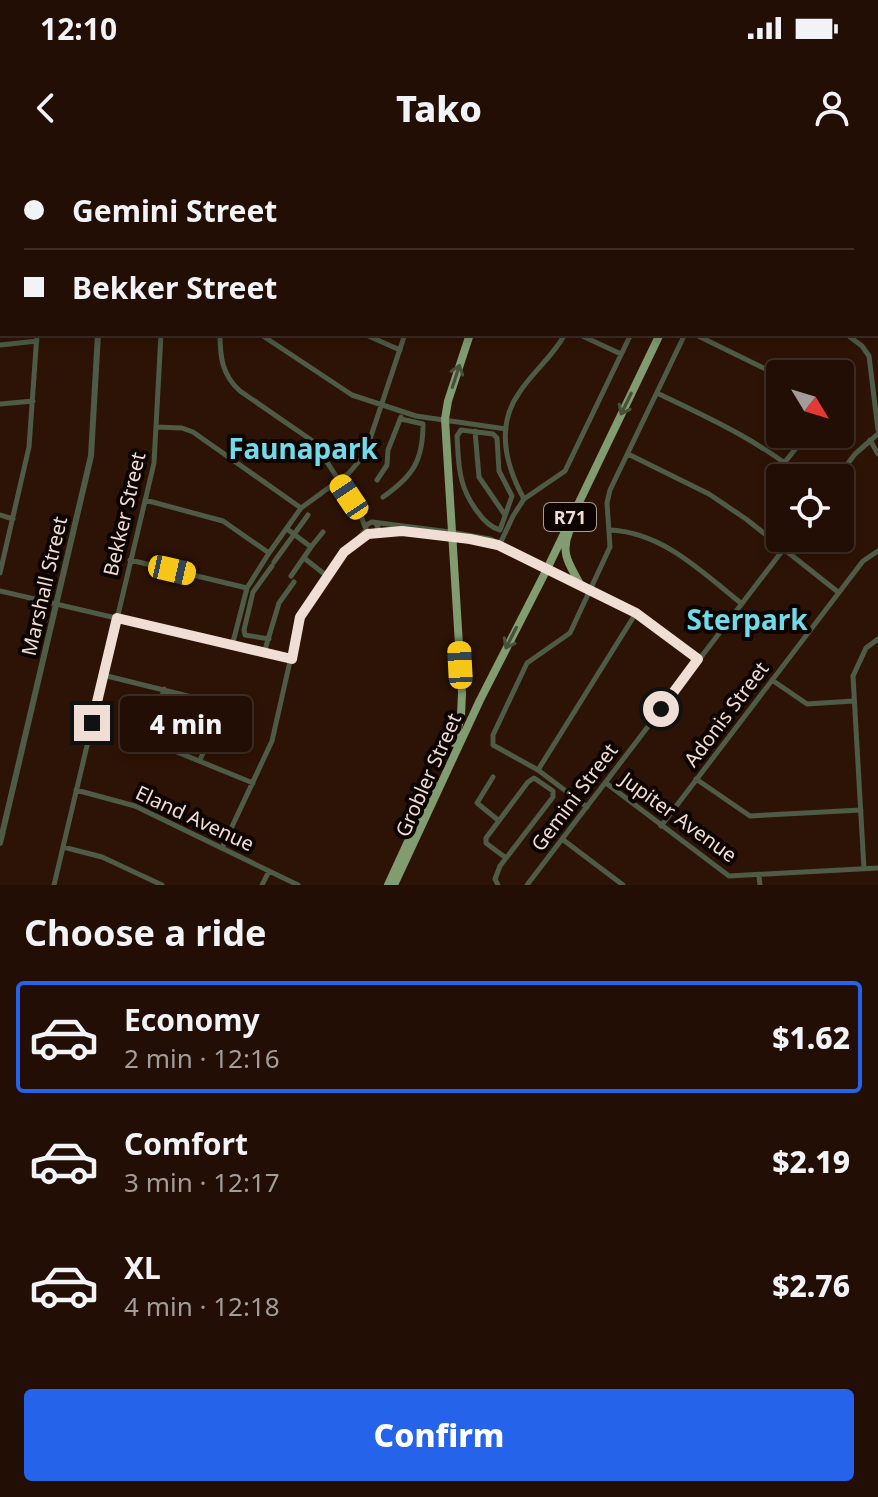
<!DOCTYPE html>
<meta charset="utf-8">
<style>
:root{--surface:#220e04;--page:#2a170e;--text:#f1f3f6;--muted:#a29c9a;--line:#3f2e26;--accent:#2563eb}
body{margin:0;font-family:"Noto Sans",sans-serif;background:var(--page);color:var(--text);height:100vh;display:flex;flex-direction:column;font-size:30px;white-space:nowrap}
*{box-sizing:border-box;margin:0}
p{font-size:26px;color:var(--muted)}
.icon{flex:none;width:44px;height:44px;fill:none;stroke:currentColor;stroke-width:2;stroke-linecap:round;stroke-linejoin:round}
.map{position:relative;height:725px;overflow:hidden}
.panel{display:flex;flex-direction:column;background:var(--surface);flex:1}
.panel>*{flex:none}
.guide{position:absolute;left:0px;top:0px;width:878px;height:176px;box-shadow:0 4px 12px #0003,0 0 0 2px var(--line);display:grid;align-content:center;height:176px;padding:0 24px;background:var(--surface)}
.needle{width:52px;rotate:128deg}
.fabs{position:absolute;left:766px;top:200px;display:grid;gap:16px}
.fabs a{display:grid;place-items:center;width:88px;height:88px;border-radius:8px;background:var(--surface);box-shadow:0 4px 12px #0003,0 0 0 2px var(--line);font-size:40px}
.end{position:absolute;width:36px;height:36px;margin:-18px;border:10px solid #f0ddd4;background:#111;box-shadow:0 0 0 4px #111}
.from{border-radius:50%}
.bubble{position:absolute;height:56px;border-radius:8px;background:var(--surface);box-shadow:0 4px 12px #0003,0 0 0 2px var(--line);font-size:26px;font-weight:800;line-height:56px;text-align:center}
.car{position:absolute;width:24px;height:48px;margin:-24px -12px;border-radius:10px;box-shadow:0 0 6px 2px #0007;background:linear-gradient(#f5c518 24%,#345 0 40%,#f5c518 0 76%,#345 0 86%,#f5c518 0)}
.guide b{display:flex;align-items:center;gap:28px;height:76px;font-size:30px}
.guide b+b{border-top:2px solid var(--line)}
.guide i{width:20px;height:20px;background:var(--text)}
ul{padding:0;list-style:none}
li{display:flex;align-items:center;gap:24px;height:112px;margin:0 16px 12px;padding:0 8px;border:4px solid transparent;border-radius:8px}
li div{flex:1}
li b{display:block;font-size:30px}
li em{font-style:normal;font-weight:800}
li.current{border-color:var(--accent)}
li>.icon{width:72px;height:72px;stroke-width:1.5}
h2{padding:0 24px;font-size:36px;line-height:96px}
.primary-button{display:flex;gap:16px;margin-top:auto;padding:16px 24px}
.primary-button a{flex:1;height:92px;border-radius:8px;background:var(--accent);color:#fff;font-size:32px;font-weight:800;line-height:92px;text-align:center}
.status{display:flex;justify-content:space-between;align-items:center;height:56px;padding:0 40px;background:var(--surface);direction:ltr}
.status svg{height:22px;fill:currentColor}
header{display:flex;justify-content:space-between;align-items:center;height:104px;padding:0 24px;background:var(--surface);font-size:36px;font-weight:800}
.map>svg:first-child{display:block}
.lines{fill:none;stroke-linecap:round;stroke-linejoin:round}
.minor{stroke:#4e5b47;stroke-width:5}
.tertiary{stroke:#4e5b47;stroke-width:6}
.primary{stroke:#819c71;stroke-width:8}
.oneway{stroke:#475039}
.route{stroke:#f0ddd4;stroke-width:10}
.labels{text-anchor:middle;dominant-baseline:central;stroke-width:8;stroke-linejoin:round;paint-order:stroke}
.shield{fill:#0d0401;stroke:#ac9c95;stroke-width:2}
.shield-label{font-size:18px;font-weight:bold;fill:#f0ddd4}
.street-label{font-size:20px;fill:#f0ddd4;stroke:#0d0401}
.district-label{font-size:28px;font-weight:bold;fill:#72dbeb;stroke:#0d0401}
</style>
<div class="status"><b>12:10</b><svg viewBox="0 0 49 12"><path d="M0 12V9h3v3zM5 12V6h3v6zM10 12V3h3v9zM15 12V0h3v12zM26 1h20v11H26zM47 4h2v5h-2z"/></svg></div>
<header><svg class="icon" aria-label="back" viewBox="0 0 24 24"><path d="M15 5l-7 7 7 7"/></svg>Tako<svg class="icon" aria-label="person" viewBox="0 0 24 24"><circle cx="12" cy="8" r="4"/><path d="M4 21q1-7 8-7t8 7"/></svg></header>
<div class="map">
<svg width="878" height="725" viewBox="0 0 878 725">
<rect width="100%" height="100%" fill="#2d1305"/>
<g class="lines">
<path class="minor" d="M327,0L328,2
M417,0L419,2
M44,2V0
M169,2V0
M231,2L232,0
M436,2L437,0
M499,2L500,0
M648,2L649,0
M0,4H2
M876,54L878,55
M0,65H2
M876,83L878,79
M876,104L878,105
M0,125L2,124
M220,174C220,197 222,215 240,231L314,282L360,353L365,367
M260,174L352,235L416,256L506,269
M364,174L400,190
M578,174L621,194
M694,174L780,216
M846,174L862,186L869,196L878,270
M0,185L37,181
M657,233C709,258 760,281 804,318
M0,244L33,241
M156,267L182,268L193,272L301,348
M461,270L493,274L497,278L499,311L512,336L500,370C483,366 466,337 462,321C458,307 458,291 457,276Z
M475,271L479,317L505,355
M870,280L878,294
M628,294L709,334L746,359L838,432
M785,302L807,274
M837,318L855,294L878,274
M377,320L387,305L388,290L401,257
M383,337C413,316 423,301 423,264L401,259
M524,339C506,306 495,267 519,233C533,211 552,198 565,174
M145,340L223,361L269,393
M0,355L13,359
M376,364L378,367L376,373H366V365L372,362L450,372L490,379L636,453L698,499
M287,369L311,387L323,372
M611,370C664,373 703,413 742,444
M377,373C410,368 461,374 493,384
M499,386L513,356L524,339L565,311L631,174
M304,398L327,416
M130,400L247,428
M274,402L308,355
M0,413L29,287L37,174
M291,416L311,387
M0,431L292,499
M269,479L245,475L244,470L253,432L272,406
M232,486L247,428L269,393L301,348L349,313L365,294L405,174
M264,493L279,443L294,422
M103,515L212,542C224,558 207,583 200,600
M772,520L807,544L853,541
M164,529L152,573L155,583L253,623
M538,610L636,453
M493,617L477,643L498,660
M696,619L750,656L861,650
M606,623L729,716L878,708
M76,630L135,646L298,725
M587,647L538,610L493,585V575L527,503L570,473L610,387L607,343L610,330L685,174
M661,666L863,401L878,391
M562,679L623,725
M63,687L102,697L162,725
M222,688L272,581L300,457L339,399L365,371
M864,709L853,516L866,488L878,479
M759,716L760,725
M54,725L154,303L161,174
M262,725L269,711
M498,725L495,719L500,706L553,637V631L534,618L528,622L486,678V683L506,698
M527,725L792,378"/>
<path class="tertiary" d="M107,2V0
M0,683L91,296L98,174"/>
<path class="primary" d="M702,0L704,2
M570,2L571,0
M743,2L744,0
M876,150L878,153
M876,165L878,167
M569,372C560,394 570,405 580,424
M454,583L461,556L462,533L445,259L448,241L470,174
M388,725L434,625
M394,725L480,540L547,409L660,174"/>
</g>
<defs><path id="oneway-shaft" d="M-6 0H5M1.5-3L5.5 0L1.5 3" fill="none" stroke-width="1.6" stroke-linecap="round" stroke-linejoin="round" transform="scale(2)"/></defs>
<g class="oneway">
<use href="#oneway-shaft" transform="translate(456 216) rotate(-72)"/>
<use href="#oneway-shaft" transform="translate(626 244) rotate(116)"/>
<use href="#oneway-shaft" transform="translate(511 478) rotate(117)"/>
</g>
<g class="lines">
<path class="route" d="M92,563L117,458L292,499L300,457L344,392L368,374L402,371L470,379L498,385L636,453L698,499L661,549"/>
</g>
<g class="labels">
<rect class="shield" x="544" y="343" width="52" height="28" rx="6"/>
<g class="shield-label">
<text x="570" y="357">R71</text>
</g>
<g class="street-label">
<text transform="translate(124 354) rotate(-77)">Bekker Street</text>
<text transform="translate(44 426) rotate(-77)">Marshall Street</text>
<text transform="translate(726 554) rotate(-53)">Adonis Street</text>
<text transform="translate(428 615) rotate(-66)">Grobler Street</text>
<text transform="translate(574 637) rotate(-53)">Gemini Street</text>
<text transform="translate(679 657) rotate(36)">Jupiter Avenue</text>
<text transform="translate(195 658) rotate(25)">Eland Avenue</text>
</g>
<g class="district-label">
<text x="303" y="288">Faunapark</text>
<text x="747" y="459">Sterpark</text>
</g>
</g>
</svg>
<div class="fabs">
<a><svg class="needle" viewBox="-14 -14 28 28"><path d="M0-13l5 13h-10z" fill="#e53935"/><path d="M0 13l5-13h-10z" fill="#a29c9a"/></svg></a>
<a><svg class="icon" aria-label="locate" viewBox="0 0 24 24"><circle cx="12" cy="12" r="6"/><path d="M12 2v4M12 18v4M2 12h4M18 12h4"/></svg></a>
</div>
<i class="end from" style="left:661px;top:549px"></i>
<i class="end" style="left:92px;top:563px"></i>
<div class="bubble" style="left:120px;top:536px;width:132px">4 min</div>
<i class="car" style="left:349px;top:337px;rotate:326deg"></i>
<i class="car" style="left:172px;top:410px;rotate:103deg"></i>
<i class="car" style="left:460px;top:505px;rotate:357deg"></i>
<div class="guide">
<b><i class="from"></i>Gemini Street</b>
<b><i></i>Bekker Street</b>
</div>
</div>
<section class="panel">
<h2>Choose a ride</h2>
<ul>
<li class="current"><svg class="icon" aria-label="car" viewBox="0 0 24 24"><path d="M5 17H2v-5l4-1 3-4h7l3 4 3 1v5h-3M9 17h6M6 11h13"/><circle cx="7" cy="17" r="2"/><circle cx="17" cy="17" r="2"/></svg><div><b>Economy</b><p>2 min · 12:16</p></div><em>$1.62</em></li>
<li><svg class="icon" aria-label="car" viewBox="0 0 24 24"><path d="M5 17H2v-5l4-1 3-4h7l3 4 3 1v5h-3M9 17h6M6 11h13"/><circle cx="7" cy="17" r="2"/><circle cx="17" cy="17" r="2"/></svg><div><b>Comfort</b><p>3 min · 12:17</p></div><em>$2.19</em></li>
<li><svg class="icon" aria-label="car" viewBox="0 0 24 24"><path d="M5 17H2v-5l4-1 3-4h7l3 4 3 1v5h-3M9 17h6M6 11h13"/><circle cx="7" cy="17" r="2"/><circle cx="17" cy="17" r="2"/></svg><div><b>XL</b><p>4 min · 12:18</p></div><em>$2.76</em></li>
</ul>
<div class="primary-button"><a>Confirm</a></div>
</section>
